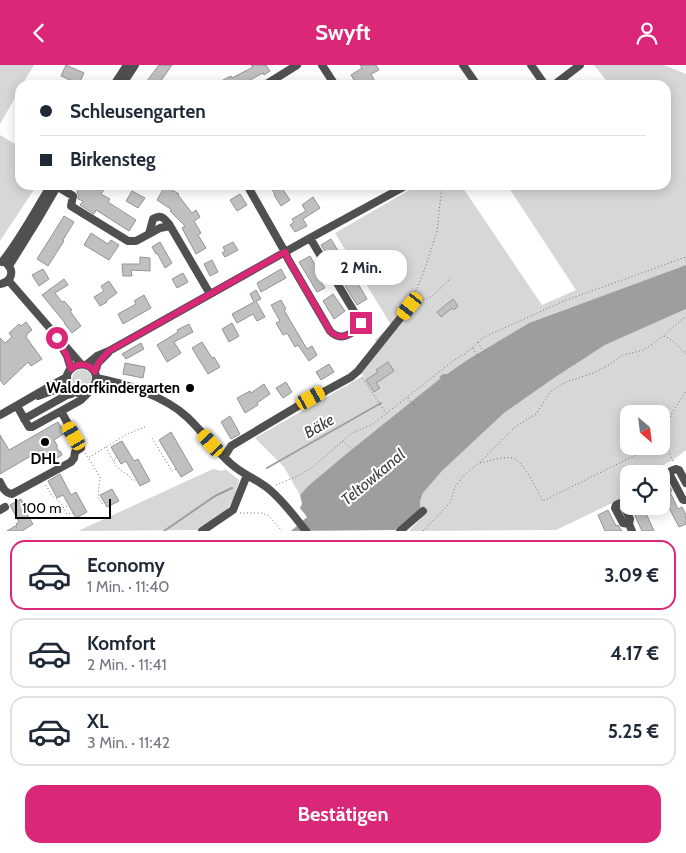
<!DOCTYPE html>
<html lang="de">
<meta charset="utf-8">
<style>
:root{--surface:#fff;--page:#f2f2f3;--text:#1f2937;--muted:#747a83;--line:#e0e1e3;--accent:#db2777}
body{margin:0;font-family:Cabin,sans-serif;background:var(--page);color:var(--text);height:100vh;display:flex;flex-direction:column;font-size:19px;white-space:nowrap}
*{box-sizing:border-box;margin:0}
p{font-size:16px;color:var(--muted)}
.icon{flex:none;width:28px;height:28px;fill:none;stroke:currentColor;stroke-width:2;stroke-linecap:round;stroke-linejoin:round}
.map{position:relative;height:466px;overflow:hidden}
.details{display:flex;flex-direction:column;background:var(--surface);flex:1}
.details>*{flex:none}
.hud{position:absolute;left:15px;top:15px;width:656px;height:110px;border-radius:15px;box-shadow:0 2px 12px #0003;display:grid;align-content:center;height:110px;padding:0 25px;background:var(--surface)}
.needle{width:32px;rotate:152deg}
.fabs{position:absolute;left:620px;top:340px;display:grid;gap:10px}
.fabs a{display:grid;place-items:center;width:50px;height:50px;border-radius:10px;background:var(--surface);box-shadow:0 2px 12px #0003;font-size:25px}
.scale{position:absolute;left:15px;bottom:12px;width:96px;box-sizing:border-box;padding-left:5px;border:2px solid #000;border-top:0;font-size:14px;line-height:18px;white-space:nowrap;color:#000;-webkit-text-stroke:4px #fff;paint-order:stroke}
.end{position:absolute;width:22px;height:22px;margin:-11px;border:6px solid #db2777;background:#fff;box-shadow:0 0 0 2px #fff}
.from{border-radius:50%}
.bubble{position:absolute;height:35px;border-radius:15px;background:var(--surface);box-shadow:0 2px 12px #0003;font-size:16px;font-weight:800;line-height:35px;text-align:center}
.car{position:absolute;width:15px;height:30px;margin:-15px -8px;border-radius:6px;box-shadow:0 0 4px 1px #0007;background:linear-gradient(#f5c518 24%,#345 0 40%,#f5c518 0 76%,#345 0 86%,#f5c518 0)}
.hud b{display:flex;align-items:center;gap:18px;height:48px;font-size:19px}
.hud b+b{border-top:1px solid var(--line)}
.hud i{width:12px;height:12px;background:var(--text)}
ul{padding:9px 0 0;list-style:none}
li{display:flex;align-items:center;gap:15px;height:70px;margin:0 10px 8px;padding:0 15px;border:2px solid var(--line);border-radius:15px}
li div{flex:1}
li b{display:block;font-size:19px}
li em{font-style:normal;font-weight:800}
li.selected{border-color:var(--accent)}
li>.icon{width:45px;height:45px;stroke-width:1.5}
.primary-button{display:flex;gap:10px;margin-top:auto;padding:10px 25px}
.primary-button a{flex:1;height:58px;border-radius:15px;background:var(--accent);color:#fff;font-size:20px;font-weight:800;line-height:58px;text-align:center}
header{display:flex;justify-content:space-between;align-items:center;height:65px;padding:0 25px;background:var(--accent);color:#fff;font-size:22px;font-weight:800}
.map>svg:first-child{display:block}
.green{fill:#d7d7d7;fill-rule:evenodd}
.water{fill:#9e9e9e}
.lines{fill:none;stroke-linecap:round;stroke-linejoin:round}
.stream{stroke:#9e9e9e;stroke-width:2}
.building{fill:#c0c0c0;stroke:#949494}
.path{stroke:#727272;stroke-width:1;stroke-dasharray:1 2.5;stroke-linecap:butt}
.minor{stroke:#505050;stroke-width:8}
.route{stroke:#db2777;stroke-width:6}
.poi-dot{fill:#000;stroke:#fff;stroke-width:2}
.labels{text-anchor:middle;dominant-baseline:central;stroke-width:4;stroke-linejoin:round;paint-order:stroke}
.poi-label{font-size:15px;font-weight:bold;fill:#000;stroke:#fff;text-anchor:end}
.water-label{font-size:16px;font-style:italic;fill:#3f3f3f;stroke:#fff}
</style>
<header><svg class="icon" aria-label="back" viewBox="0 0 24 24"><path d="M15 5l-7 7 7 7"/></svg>Swyft<svg class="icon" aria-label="person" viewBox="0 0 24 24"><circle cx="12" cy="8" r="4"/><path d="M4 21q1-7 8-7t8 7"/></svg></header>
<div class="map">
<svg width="686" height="466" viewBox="0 0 686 466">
<rect width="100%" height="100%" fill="#fff"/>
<path class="green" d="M0,0H34L22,20H20V24L0,59Z
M594,0H664L686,9V200L529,258L467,295L447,309L346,389L308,421L300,430L284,402L255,373L363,311L358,302L377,278L375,275L391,260L335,168L418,120H461L542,240L576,225L507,120H666V20H610Z
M0,70L20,82V120H37L0,176Z
M686,244V385L673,395L646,409H629V430L556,465L409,466L425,449L420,444V436L423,428L442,406L504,348L554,313L605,280ZM629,349H661V381H629Z
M72 314a10 10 0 1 1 20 0a10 10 0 1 1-20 0Z
M213,404L222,406L225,404L239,415L234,433L227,445L197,465L78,466Z"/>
<path class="water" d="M686,200V244L605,280L554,313L504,348L442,406L423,428L420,436V444L395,465L291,466L307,452L300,443L302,439L300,430L308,421L346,389L441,313L439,312L443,309H447L467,295L529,258Z"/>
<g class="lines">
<path class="stream" d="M267,403L381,338
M164,466L215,431L232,423"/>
</g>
<path class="building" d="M66,0L84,8L79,19L61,11Z
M159,0H172L158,20H144Z
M251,0H266L270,6L264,10L263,8L241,20H225L223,15L231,11L232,13L253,2Z
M360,0H376L379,5L371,9L377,20H357L351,10L362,3Z
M81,120H107L101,129L110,134L108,137L136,155L129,166L96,145L94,149L80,140L83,136L78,134V129L77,127Z
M269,120H280L290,135L281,141L274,130L275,129Z
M165,121L179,129L178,130L192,148L196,145L200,152L194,156L201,168L198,170L206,183L196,189L182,163L185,161L170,146L172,145L157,135Z
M132,126L145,133L138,143L126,136Z
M240,129L247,140L237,146L230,135Z
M313,132L320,143L303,154L307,161L295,167L290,160L294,157L292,154L306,146L302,140Z
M64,151L74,157L63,175L64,176L48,201L37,194Z
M91,168L108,179L111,175L119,180L109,195L84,180Z
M331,174L344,196L339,199L346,211L341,213L321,180Z
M160,177L172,198L165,203L157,188L156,189L152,182Z
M233,177L238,185L225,192L222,188L225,186L223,182Z
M310,191L320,209L317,210L325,223L317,227L299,197Z
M140,192L150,193V206L131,205L132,211H123L122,199H140Z
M212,195L218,207L210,211L204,199Z
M43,204L49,214L39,221L32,210Z
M281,204L286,213L261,227L257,218Z
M183,208L188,217L177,223L172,214Z
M64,214L68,220L55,228L62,237L64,236L72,245L70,246L81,261L72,268L64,258H65L42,230Z
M109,216L117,228L106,236L107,237L100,241L94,232L104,226L101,221Z
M357,217L367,234L357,240L345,221L350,218L351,220Z
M256,225L261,234L256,236L265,252L257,256L253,249L237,258L232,249L254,237L250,229Z
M333,229L345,246L334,254L323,236Z
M144,230L151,243L123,259L118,249L136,239L134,236Z
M453,234L458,241L454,245L452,243L441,252L437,247Z
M281,235L286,244L284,245L307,284L312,281L317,290L309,296L298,280L295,282L287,268L283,270L276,258L280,256L271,240Z
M26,257L32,265L27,269V270L26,272L42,294L31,301L28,297L4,320L0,315V273L5,278L12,272L9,268L19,259L21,261Z
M232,258L239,271L229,277L222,264Z
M189,259L193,267L174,277L181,288L167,297L157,280L178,267L177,265Z
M202,277L212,293L214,292L220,302L208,309L192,283Z
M141,278L144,284L126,294L122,289Z
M388,297L394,306L376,318L380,323L374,327L366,315L378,307L376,305Z
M125,298L145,302L143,313L123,309Z
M329,299L334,307L321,315L316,307Z
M286,317L292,327L283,333L276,323Z
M264,319L270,329L257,338L258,340L245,348L237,333L250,326L251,328Z
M230,351L240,369L231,374L221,357Z
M58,357L65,368L54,375L57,380V384L61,387L62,390L49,398L41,385L0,409V370L9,385Z
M171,367L193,405L181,412L159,375Z
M122,376L134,396L138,394L150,416L140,421L126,396L121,399L111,382Z
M661,408L667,421L669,420L672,426L670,427L678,444L682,442L686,450V459L679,462L668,441L665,442L661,435Z
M60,409L71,430L76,427L87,447L76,453L63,430L57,433L48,416Z
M112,424L119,436L107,442L100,430Z
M21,434L27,445L25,446L33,459L22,466H7L17,460L16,459L19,457L10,440Z
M635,441H654L645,446L654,466H642L635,451L638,449Z
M608,445L616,461L618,460L622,466H605L598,450Z"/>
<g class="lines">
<path class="path" d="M413,233L424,206L437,166L442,120
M417,238L432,231L451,213
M664,271C673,274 679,283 686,289
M478,277L483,286
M473,283L477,290
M475,293L487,285
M362,313L386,348
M408,333L414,341L417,338
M152,373L172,406L176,404
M342,376L352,384
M664,376L674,398
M661,377L664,376L667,359L671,350L686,326
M106,382C111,392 116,405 127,409L133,416L136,414
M85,388L88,393L127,369L145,362
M89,394L100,412L98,432L102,439L104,437
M114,396L116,394L115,392L116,390
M480,398C490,396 505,390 515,394C524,398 538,427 543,436L654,381
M46,420L52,431L59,436L67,449L74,448
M276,420L298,411L313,402L352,368L373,359L453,296L466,288L482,273L564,236L686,192
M63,443L69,440
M240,448H261L269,451L282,466
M16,463L18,462
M423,466L450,438L455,422L463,411L479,398L515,362L536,349L551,326L566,317L593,308L609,300L623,290L644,285L663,271L680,256L686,252"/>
<path class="minor" d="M322,0L335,20
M463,0L477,20
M531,0L545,20
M114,20L127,0
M122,20L135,0
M265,20L297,0
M554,20L580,0
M55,120L73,131L71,141L128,176H136L149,169L153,154C161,149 164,153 169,159L210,229
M247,120L285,187L288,194L330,266C341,277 349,269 360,263L362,260L361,258L310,173
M149,169L160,163L170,161
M2,197C21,173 35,146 51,120
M9,201L37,156L58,120
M8,215L81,299
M0,219C11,217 15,207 7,199
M63,284L67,291L71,304
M86,300L97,291L109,286L310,173L407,120
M95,307L98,298L108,288
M96,313C125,318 166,332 187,352C202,366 214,383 229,397C241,409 257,414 270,425C284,437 295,452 306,466
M94,322L116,320
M67,330C68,327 69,324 69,322C68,317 66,315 67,310C69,305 73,301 78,300C82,299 87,300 90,302C107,314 85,341 69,322
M38,331L60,323L69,322
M17,341L29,362H32L81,335L88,328
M0,350C22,338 44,324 67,312
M24,354L67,330L71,329
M223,391L226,389L231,381L298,341L351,312L358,306L410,241
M0,417C3,423 5,428 12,429L71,397L74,393L75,387L81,383L61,346
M686,418L679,405L676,404L671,406L670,410L683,435H686
M0,445L5,442
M629,459L630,454L623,439L620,438L616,440L615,443L623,458L629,459L632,466
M202,466L233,445L245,415L248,411
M400,466L423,446"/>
</g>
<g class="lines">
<path class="route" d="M57,273L67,291L71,304C79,297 88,298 95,307L98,298L109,286L285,187L288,194L330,266C341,277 349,269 360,263L362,260L361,258"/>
</g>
<g class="poi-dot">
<circle cx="190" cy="323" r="5"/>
<circle cx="45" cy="377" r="5"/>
</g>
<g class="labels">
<g class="poi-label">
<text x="180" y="323">Waldorfkindergarten</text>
<text x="45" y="394" text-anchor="middle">DHL</text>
</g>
<g class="water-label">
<text transform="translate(319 361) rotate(-30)">Bäke</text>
<text transform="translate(373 412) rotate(-40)">Teltowkanal</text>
</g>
</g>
</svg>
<div class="fabs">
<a><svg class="needle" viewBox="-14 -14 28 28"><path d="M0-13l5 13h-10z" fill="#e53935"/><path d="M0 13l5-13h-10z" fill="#747a83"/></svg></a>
<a><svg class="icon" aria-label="locate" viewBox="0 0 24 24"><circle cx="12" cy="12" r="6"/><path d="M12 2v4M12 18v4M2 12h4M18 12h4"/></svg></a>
</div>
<div class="scale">100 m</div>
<i class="end from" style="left:57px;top:273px"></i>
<i class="end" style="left:361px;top:258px"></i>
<div class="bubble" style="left:315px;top:185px;width:92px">2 Min.</div>
<i class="car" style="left:410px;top:241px;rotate:219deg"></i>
<i class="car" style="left:311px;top:333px;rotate:61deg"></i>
<i class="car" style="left:74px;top:371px;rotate:330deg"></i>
<i class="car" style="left:211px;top:378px;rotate:318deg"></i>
<div class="hud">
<b><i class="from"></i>Schleusengarten</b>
<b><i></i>Birkensteg</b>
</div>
</div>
<section class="details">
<ul>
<li class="selected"><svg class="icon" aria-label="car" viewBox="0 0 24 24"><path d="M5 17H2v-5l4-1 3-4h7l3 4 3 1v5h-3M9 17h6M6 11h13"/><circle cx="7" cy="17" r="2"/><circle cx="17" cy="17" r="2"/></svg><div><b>Economy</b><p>1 Min. · 11:40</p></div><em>3.09 €</em></li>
<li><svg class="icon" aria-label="car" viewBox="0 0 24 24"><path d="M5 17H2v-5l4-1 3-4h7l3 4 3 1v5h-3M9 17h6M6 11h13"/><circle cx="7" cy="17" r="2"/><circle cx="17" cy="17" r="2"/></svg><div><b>Komfort</b><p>2 Min. · 11:41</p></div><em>4.17 €</em></li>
<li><svg class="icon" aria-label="car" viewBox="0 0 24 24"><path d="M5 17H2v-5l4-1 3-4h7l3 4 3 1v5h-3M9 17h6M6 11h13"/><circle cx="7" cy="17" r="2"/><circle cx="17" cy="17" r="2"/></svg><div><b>XL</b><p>3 Min. · 11:42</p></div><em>5.25 €</em></li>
</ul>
<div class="primary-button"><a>Bestätigen</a></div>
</section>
